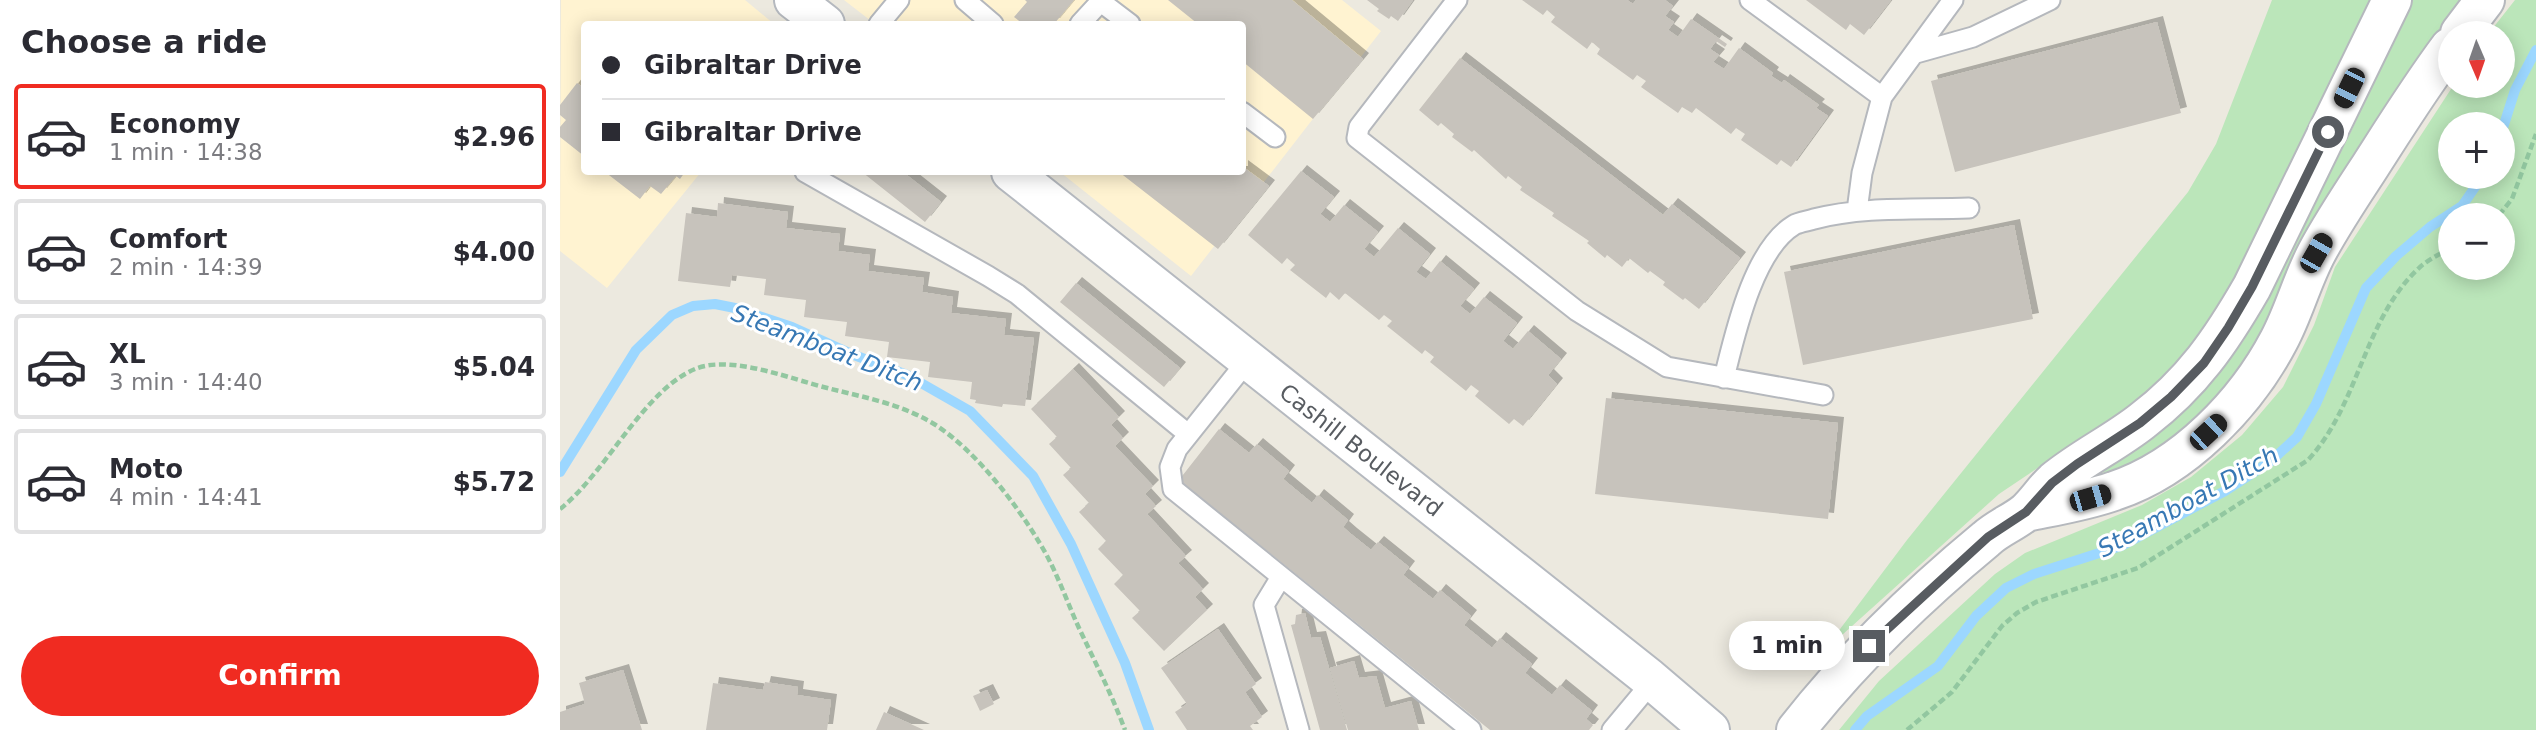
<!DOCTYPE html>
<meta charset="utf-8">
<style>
:root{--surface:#fff;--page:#f7f7f7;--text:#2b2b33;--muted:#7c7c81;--line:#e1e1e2;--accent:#f02b21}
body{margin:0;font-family:"DejaVu Sans",sans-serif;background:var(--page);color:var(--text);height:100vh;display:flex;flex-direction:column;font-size:26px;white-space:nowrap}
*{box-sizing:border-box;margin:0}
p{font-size:23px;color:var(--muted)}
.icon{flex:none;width:38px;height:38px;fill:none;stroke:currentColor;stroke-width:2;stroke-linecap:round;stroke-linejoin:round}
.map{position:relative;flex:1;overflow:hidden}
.details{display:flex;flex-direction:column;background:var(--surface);width:560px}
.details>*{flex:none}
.top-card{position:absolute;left:21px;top:21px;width:665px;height:154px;border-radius:7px;box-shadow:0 4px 18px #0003;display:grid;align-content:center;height:154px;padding:0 21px;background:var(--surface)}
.needle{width:46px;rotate:178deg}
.controls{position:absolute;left:1878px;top:21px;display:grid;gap:14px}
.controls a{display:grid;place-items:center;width:77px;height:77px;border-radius:50%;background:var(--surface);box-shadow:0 4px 18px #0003;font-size:35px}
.end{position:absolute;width:32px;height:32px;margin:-16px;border:9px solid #585c61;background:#fff;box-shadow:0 0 0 4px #fff}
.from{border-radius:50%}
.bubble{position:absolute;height:49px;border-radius:24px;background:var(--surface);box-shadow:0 4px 18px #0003;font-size:23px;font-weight:600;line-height:49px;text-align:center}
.car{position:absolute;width:21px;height:42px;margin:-21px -10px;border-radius:9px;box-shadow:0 0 5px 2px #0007;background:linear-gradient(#222 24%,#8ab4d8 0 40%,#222 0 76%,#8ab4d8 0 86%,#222 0)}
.top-card b{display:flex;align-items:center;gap:24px;height:66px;font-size:26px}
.top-card b+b{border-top:2px solid var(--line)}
.top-card i{width:18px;height:18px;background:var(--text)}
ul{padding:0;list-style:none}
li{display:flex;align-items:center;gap:21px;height:105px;margin:0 14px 10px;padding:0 7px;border:4px solid var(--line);border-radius:7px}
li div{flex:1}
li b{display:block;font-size:26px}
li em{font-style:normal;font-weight:600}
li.on{border-color:var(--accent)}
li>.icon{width:63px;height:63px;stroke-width:1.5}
h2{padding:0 21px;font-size:32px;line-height:84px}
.primary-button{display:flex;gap:14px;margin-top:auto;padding:14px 21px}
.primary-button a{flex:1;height:80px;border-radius:42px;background:var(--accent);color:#fff;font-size:28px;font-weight:600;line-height:80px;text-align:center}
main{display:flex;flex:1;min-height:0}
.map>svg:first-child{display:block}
.commercial{fill:#fff3d1}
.green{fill:#bbe6ba;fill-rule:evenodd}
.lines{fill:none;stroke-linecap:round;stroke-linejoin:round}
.stream{stroke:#9cd7ff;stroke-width:10}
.building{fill:#c7c3bc;filter:url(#shadow)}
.lane-casing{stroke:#b5b8bd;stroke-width:23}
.street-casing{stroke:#b5b8bd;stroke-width:42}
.secondary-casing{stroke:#b5b9bf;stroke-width:42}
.path{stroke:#92c7a0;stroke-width:4.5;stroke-dasharray:7 3.5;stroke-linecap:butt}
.lane{stroke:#fff;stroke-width:19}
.street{stroke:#fff;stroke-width:38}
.secondary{stroke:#fff;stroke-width:38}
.route{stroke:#585c61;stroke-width:9}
.labels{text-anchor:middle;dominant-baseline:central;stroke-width:6;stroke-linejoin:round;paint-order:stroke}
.street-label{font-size:23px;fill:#585c61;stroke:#fff}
.water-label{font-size:24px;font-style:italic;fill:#3778b4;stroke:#fff}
</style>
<main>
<section class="details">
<h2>Choose a ride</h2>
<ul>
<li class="on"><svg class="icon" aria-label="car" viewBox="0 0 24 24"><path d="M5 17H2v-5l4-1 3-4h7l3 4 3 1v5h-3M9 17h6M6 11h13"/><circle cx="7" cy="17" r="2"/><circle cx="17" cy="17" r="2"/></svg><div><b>Economy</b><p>1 min · 14:38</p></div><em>$2.96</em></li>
<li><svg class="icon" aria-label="car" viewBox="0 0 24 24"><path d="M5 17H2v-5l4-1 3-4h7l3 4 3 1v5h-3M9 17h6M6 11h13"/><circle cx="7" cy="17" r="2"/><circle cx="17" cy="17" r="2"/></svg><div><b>Comfort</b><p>2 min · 14:39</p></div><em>$4.00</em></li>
<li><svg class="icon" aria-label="car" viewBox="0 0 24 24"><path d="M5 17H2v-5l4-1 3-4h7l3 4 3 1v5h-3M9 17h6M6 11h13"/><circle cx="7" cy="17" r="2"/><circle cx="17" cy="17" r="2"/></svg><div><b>XL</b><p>3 min · 14:40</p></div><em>$5.04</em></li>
<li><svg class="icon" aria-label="car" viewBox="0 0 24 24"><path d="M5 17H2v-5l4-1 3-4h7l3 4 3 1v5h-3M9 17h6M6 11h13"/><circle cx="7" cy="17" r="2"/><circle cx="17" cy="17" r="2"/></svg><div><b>Moto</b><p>4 min · 14:41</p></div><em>$5.72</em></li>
</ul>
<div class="primary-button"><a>Confirm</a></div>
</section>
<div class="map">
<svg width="1976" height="730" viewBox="0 0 1976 730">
<defs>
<filter id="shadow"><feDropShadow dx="6" dy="-6" stdDeviation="0" flood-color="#0004"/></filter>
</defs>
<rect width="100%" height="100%" fill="#ece9df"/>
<path class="commercial" d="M1,0H185L214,24H24V172H141L47,288L0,251Z
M284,0H782L821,31L631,276L500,172H682V24H315Z"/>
<path class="green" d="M1712,0H1815L1702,237L1630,354L1564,415L1497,455L1439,494L1262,653L1347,540L1628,192L1656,144Z
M1853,0H1902L1703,340L1653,407L1606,447L1555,476L1541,472L1550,462L1614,420L1655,379L1684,340L1786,142Z
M1955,0H1976V730H1279L1319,681L1435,574L1465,553L1582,505L1631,477L1682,435L1723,387L1754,325L1775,267L1893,86H1942V33H1929ZM1890,124H1942V177H1890ZM1890,215H1942V268H1890Z"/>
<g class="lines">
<path class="stream" d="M1942,131L1955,90L1976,50
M0,472L76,350L112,315L133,306L155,304L175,308L232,327L294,355L347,375L410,411L473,476L511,544L565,663L589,730
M1295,730L1307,716L1378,666L1416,616L1446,588L1474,574L1561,546L1665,491L1711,461L1737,437L1756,404L1806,288L1836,256L1870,227L1902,206L1922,177"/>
</g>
<path class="building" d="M465,0H514L494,24H463L454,17L467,2Z
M608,0H732L803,59L753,119L682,61V24H638Z
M807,0H853L838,21L831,16L829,19L817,11L819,9Z
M962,0H1067L1073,4L1076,0H1105L1113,6L1105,16L1114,22L1108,30L1118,37L1131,19L1167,44L1165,47L1156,41L1150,49L1159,55L1153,62L1164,69L1179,48L1213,73L1211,76L1222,83L1224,80L1259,105L1256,108L1268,116L1231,167L1221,160L1217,165L1181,140L1185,134L1176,128L1171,134L1136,108L1132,113L1122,107L1118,113L1081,87L1086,81L1077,75L1073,80L1037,54L1040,49L1032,42L1027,49L991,22L995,17L987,10L983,15Z
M1246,0H1331L1304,35L1290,24L1286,30Z
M1597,22L1621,113L1395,172L1371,81Z
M900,58L1103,215L1112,204L1180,258L1139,309L1125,298L1123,300L1103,285L1105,282L1090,271L1088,273L1069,258L1062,267L1047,255L1045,258L1027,243L1029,241L992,216L994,213L960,190L962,187L948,176L946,179L914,150L912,152L892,137L894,134L881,123L878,126L859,110Z
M17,83L24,88V156L0,137V127L6,120L0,115V105Z
M682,166L709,186L658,249L559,172H682Z
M741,171L774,197L760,214L770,222L784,205L818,232L804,249L814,257L838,228L870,254L856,272L866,279L880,261L914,289L900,306L910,314L924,297L957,323L943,341L953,349L968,331L1001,359L988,375L997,384L963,426L954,419L949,424L915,396L919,391L911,385L906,391L870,362L874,357L865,350L862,354L827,326L832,321L824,315L819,320L785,293L779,300L770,292L766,298L730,270L735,265L727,258L722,264L688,235Z
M45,172H125L120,179L116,176L101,194L90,186L80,199Z
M302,172H343L381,202L365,222Z
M158,203L228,212L226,228L280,234L278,251L310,255L308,271L364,278L362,292L393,297L391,313L446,319L444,335L474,338L465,406L443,404L442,407L415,403L416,400L410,399L412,382L368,377L370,362L327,357L329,342L285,336L287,322L244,317L246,300L204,295L206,279L172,275L170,287L118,281L126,213L157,217Z
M1454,225L1473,319L1243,365L1224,272Z
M516,283L620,368L604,387L500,302Z
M513,369L559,417L551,425L563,438L555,446L593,486L585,494L596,506L587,514L626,556L618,563L643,589L635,597L647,610L604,651L572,618L580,611L554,584L563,575L538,549L546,541L519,512L529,503L503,475L511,468L489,444L497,437L471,409Z
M1046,398L1278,423L1268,519L1035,494Z
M659,429L689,453L697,444L729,471L723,479L752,503L758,495L788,520L783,527L791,534L811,550L818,542L849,567L843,575L873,599L880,590L911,616L904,625L932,648L940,638L972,664L965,673L992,695L1000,685L1032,711L1026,719L1033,725L1029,730H930L619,480Z
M745,613L751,638L760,637L787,730H760L731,625L735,624L736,615Z
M658,629L696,684L685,692L702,717L690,726L693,730H627L615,712L627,704L601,668Z
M794,661L799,678L816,676L825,708L851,701L859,730H788L770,668Z
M63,670L82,730H0V712L25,704L19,683Z
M205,682L238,687L237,695L271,700L267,730H146L153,683L203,690Z
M427,690L434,704L420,711L413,696Z
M324,712L364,730H316Z"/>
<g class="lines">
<defs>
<path id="lane" d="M405,0L433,24
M897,0L799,127L797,138L1017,311L1107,367L1263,395
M1190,0L1322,97
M541,2L570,24
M319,24L339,0
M520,24L542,0
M1356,53L1413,37L1490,0
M682,112L715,137
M245,172L428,276L457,294L628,434
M1297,211L1302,173L1322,97L1393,0
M688,360L617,449L610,467L613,489L911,730
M1164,378C1175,334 1193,250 1234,225C1239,222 1248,221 1254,219C1304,206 1358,210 1409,208
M721,577L704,605L739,730
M1052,730L1092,682"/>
<path id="street" d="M1900,33L1925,0
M1466,512C1495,506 1526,501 1554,491C1624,468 1686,403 1719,340C1734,312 1742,280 1757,252C1772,224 1790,197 1807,171C1834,129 1860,87 1890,47
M1236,730C1291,660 1357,596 1426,539C1438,528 1454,522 1466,512C1476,503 1484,490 1494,481C1522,458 1554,443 1582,421C1632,383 1661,341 1692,287L1832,0"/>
<path id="secondary" d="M234,0L265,24
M451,172L1089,678L1150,730"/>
</defs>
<use href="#lane" class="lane-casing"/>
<use href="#street" class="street-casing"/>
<use href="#secondary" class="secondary-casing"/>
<path class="path" d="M1939,215L1952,199L1976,134
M0,509C46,473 83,391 135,369C166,356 218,374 249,383C293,396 334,400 374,424C414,449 455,502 479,542C496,569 506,600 519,628C535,662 552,695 565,730
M1347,730L1392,692L1442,626L1457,613L1476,602L1578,568L1748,460C1799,405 1803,321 1858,269C1867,260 1880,254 1890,248"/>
<use href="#lane" class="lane"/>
<use href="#street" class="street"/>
<use href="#secondary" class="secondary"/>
</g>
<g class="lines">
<path class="route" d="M1309,646L1428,537L1466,512L1492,483L1517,464L1580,423L1611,397L1644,363L1668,328L1692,287L1768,132"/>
</g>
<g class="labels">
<g class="street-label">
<text transform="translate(801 450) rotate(38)">Cashill Boulevard</text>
</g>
<g class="water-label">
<text transform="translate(267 348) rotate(21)">Steamboat Ditch</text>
<text transform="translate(1628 502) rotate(-29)">Steamboat Ditch</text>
</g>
</g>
</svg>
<div class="controls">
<a><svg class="needle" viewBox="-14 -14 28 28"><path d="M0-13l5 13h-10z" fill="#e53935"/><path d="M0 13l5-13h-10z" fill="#7c7c81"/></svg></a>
<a>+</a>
<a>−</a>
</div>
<i class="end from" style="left:1768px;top:132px"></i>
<i class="end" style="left:1309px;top:646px"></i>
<div class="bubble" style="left:1169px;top:621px;width:116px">1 min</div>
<i class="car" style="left:1789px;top:88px;rotate:206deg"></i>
<i class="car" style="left:1756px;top:253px;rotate:30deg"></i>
<i class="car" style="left:1648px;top:432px;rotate:47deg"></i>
<i class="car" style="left:1530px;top:498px;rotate:74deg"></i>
<div class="top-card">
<b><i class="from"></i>Gibraltar Drive</b>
<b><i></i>Gibraltar Drive</b>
</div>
</div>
</main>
